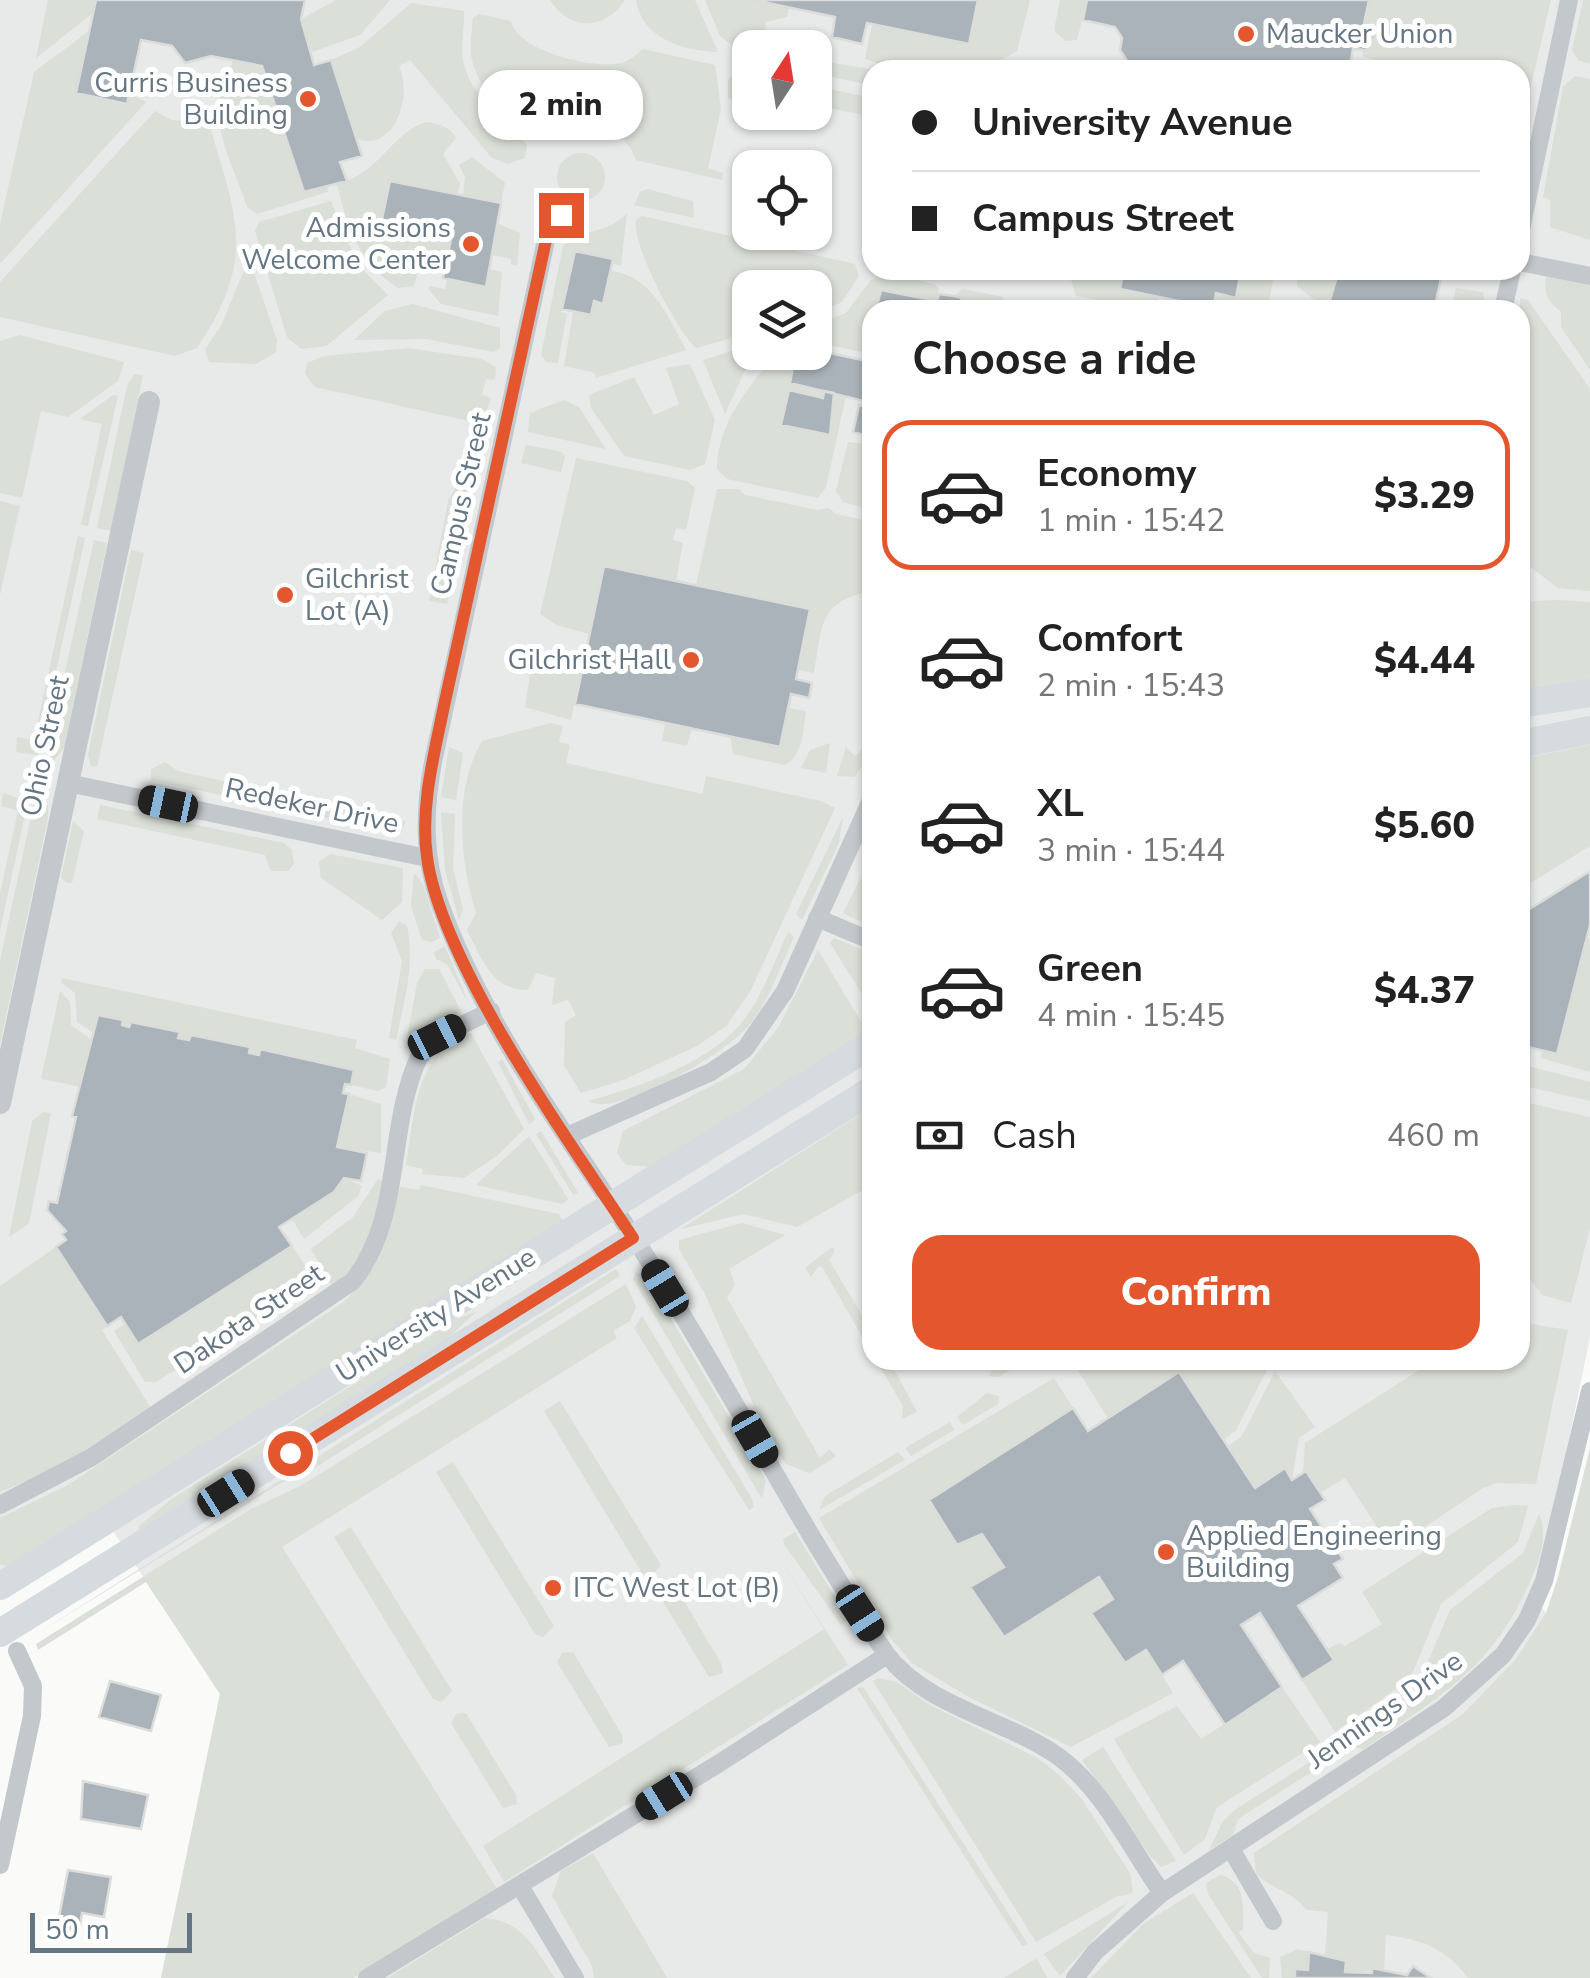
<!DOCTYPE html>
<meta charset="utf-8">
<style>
:root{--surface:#fff;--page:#f6f6f6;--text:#222;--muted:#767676;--line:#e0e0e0;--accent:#e4572e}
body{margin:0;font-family:"Nunito Sans",sans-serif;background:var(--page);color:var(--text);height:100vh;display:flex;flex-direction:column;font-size:38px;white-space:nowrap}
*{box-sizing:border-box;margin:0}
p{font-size:32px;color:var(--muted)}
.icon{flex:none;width:55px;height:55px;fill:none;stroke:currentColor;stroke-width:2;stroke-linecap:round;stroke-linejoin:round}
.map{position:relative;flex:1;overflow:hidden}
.details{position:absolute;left:862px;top:300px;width:668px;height:1070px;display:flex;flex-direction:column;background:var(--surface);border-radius:30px;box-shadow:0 2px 8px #0004}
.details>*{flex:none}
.guide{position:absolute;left:862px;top:60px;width:668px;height:220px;border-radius:30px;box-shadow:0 2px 8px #0004;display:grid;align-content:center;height:220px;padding:0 50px;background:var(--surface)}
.needle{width:65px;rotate:12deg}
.fabs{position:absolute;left:732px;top:30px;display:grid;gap:20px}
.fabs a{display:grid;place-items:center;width:100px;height:100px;border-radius:20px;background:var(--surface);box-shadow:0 2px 8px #0004;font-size:50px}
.scale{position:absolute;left:30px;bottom:25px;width:162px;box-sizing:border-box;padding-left:10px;border:5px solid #657683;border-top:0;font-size:28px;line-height:35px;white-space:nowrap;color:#657683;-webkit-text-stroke:8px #fff;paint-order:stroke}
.end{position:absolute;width:45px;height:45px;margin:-22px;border:12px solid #e4572e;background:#fff;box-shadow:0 0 0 5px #fff}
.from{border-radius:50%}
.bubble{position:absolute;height:70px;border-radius:30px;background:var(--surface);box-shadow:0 2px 8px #0004;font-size:32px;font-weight:800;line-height:70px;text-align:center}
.car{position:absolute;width:30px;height:60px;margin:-30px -15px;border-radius:12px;box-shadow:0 0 8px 2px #0007;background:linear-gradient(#222 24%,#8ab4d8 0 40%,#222 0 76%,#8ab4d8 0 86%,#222 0)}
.guide b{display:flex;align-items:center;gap:35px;height:95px;font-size:38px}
.guide b+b{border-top:2px solid var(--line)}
.guide i{width:25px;height:25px;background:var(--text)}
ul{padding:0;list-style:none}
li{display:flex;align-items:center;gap:30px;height:150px;margin:0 20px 15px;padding:0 30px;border:5px solid transparent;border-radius:30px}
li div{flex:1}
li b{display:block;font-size:38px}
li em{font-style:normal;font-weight:800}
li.active{border-color:var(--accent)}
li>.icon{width:90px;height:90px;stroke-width:1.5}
h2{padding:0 50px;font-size:45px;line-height:120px}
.pay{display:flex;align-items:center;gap:25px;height:110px;padding:0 50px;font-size:38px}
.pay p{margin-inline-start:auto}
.cta{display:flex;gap:20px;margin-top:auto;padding:20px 50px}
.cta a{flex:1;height:115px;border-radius:30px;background:var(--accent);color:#fff;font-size:40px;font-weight:800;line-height:115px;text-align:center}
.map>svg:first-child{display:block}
.built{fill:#e8e9e9;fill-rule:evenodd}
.green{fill:#dadfd7}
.building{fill:#aab3b9;stroke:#dcdcda;stroke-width:2.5}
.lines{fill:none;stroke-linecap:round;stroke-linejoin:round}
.minor{stroke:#c3c8cc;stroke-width:18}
.tertiary{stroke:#c3c8cc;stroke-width:22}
.primary{stroke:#d6dbdf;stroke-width:28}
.route{stroke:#e4572e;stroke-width:12}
.poi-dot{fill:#e4572e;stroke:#fff;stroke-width:4}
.labels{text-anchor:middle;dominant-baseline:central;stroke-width:10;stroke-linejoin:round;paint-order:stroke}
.poi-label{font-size:28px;fill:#657683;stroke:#fff;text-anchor:start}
.street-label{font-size:28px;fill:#657683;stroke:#fff}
</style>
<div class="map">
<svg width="1590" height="1978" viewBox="0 0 1590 1978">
<rect width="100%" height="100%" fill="#fafaf8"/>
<path class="built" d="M0,0H1590V1337L1536,1600L1546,1613L1590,1978H161L220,1694L100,1511L0,1569ZM750,48H815V112H750ZM872,70H1520V270H872ZM750,168H815V232H750ZM750,288H815V352H750ZM872,310H1520V1360H872Z"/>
<path class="green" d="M48,0H96L93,13L36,58Z
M336,0H390L360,35L312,52L301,19Z
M550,0H625C604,31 570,31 550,0Z
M636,0H695L718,52C684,51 642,39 636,0Z
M705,0H753L789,8L787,17L766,22L763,47L750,48V60L720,36Z
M978,0H1030L1017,51C974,78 910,75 865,59L872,25L969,44Z
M1060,0H1087L1077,40L1065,41L1054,30Z
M1369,0H1551L1523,119L1520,123V70H1421L1364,57L1362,52L1374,37L1364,24Z
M1583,0H1590V64L1578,60L1572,50Z
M411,3L464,11C465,27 460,44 463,60C470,97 504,119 527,145L525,158L507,164L492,158L410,60L399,66C413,93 395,155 356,138L331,60L360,47Z
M479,14L511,21C518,51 587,67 615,64C627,63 635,56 643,49L715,65L721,109L708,168L723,173L722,180L636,160C626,131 594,113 564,122C553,126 546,132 535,134C509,126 478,87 472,60C469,47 472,31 473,18Z
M89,31L76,93L127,104L130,94L146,102L0,264V224L34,72Z
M815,60L876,70L872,85L815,74Z
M233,61L262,66L303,191L327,186L328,192L257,214L247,207C236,172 213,132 220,96C222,82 230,73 233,61Z
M737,70L750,72L749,106L728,98V80Z
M1575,76L1590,79V240L1550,227V200L1543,197L1563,87Z
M815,86L872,98V117L815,105Z
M155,111L172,120L209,124C237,218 257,259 197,348L175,356L0,317V282Z
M426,122C438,124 450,126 456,138L443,154L460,184L457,195L390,181L383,219L452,234L445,268L420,264L414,286L398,288C358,262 348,228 337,184C382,172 390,134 426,122Z
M557 177a24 24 0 1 1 48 0a24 24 0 1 1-48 0Z
M472,157L505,183L501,203L463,196L465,177L459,165Z
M647,189L693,201L694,218L634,205L640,192Z
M331,201L358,265L388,295L326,346L301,349L287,337L255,231L259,222Z
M627,213L621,266L574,251L561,312L567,314L558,363L546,362L541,355L563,246C582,228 609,234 627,213Z
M642,216L855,264L859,276L842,302L815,314V288H750V333L696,348C677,331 631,244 636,220Z
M497,223L520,233L517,266L511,264V259L491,255Z
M249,258L277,340L276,352L256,364L209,362L205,349L221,326Z
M1551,259L1590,268V370L1561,327V312C1540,295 1544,284 1551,259Z
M489,269L502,272L498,316L441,304L429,290V286L445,289L447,279L485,287Z
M1068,270H1097L1122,278L1120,289L1159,297L1156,310L1076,296Z
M1241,270H1275L1269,300L1258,310H1173L1175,300L1212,308L1216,293L1236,298Z
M1296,270H1339L1327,310L1297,286Z
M610,271C651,274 669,318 686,350L596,378L595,373L564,366L573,312L590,315L594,301L603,303Z
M895,275L934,284L939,288L937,301L881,290L876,310H872L867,353L815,342V325L846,313L871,280Z
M1456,288L1483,292L1485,310H1451Z
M963,289L1002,297L1011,310L960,307L954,296Z
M1520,298L1528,300L1590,389V591L1558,588L1520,559V408L1527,381L1520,379Z
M413,304L500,328V348L494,352L425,339L354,340L385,311Z
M20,335L124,362L118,381L68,417L41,411L22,498L0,493V341Z
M750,345V352L767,353L744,372L725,414L703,360Z
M409,348L481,359L496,367L495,380L486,379L482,395L491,398L482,424L315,387L305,374L307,363L324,356Z
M779,353H796L824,391L823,398L789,391L782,425L829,435L834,393L846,396L826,487L818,498L727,479L717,469C717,425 750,382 779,353Z
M690,364L715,420L705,464L690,470L624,456L591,408L589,395L634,377L654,415L679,404L666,368Z
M134,374L143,375L111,531L97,528L127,386Z
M113,395L118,396L88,526L81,525L102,424L80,419Z
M564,400L579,407L606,449L528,432L530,413Z
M848,442L872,445V510L843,502L836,491Z
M526,445L562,452L565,457L561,472L521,463Z
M576,458L687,481L695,488L686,530L676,528L673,540L683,543L676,581L604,566L589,634L557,625L540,614Z
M457,484L473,487L447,604L429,601L448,501Z
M717,489H739L745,495L817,510L829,508L836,514L872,522V591C818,601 823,625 814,673L797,669L810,609L696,585Z
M0,501L20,506L0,595Z
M78,536L85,538L38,755L16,752L17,737L34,740Z
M94,540L107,543L64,748L54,760L46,758Z
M131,550L144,553L97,767L91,766L88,755Z
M1555,600L1590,602V680L1520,693V602Z
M552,666L581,672L571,720L525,707L530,674Z
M788,708L806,711C803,730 804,754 785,765L733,754L730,737L780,747Z
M872,717C874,741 870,758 854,777L837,776L846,747L855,756L864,748Z
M551,723L563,726L559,742L570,745L566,763L702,794L706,776L821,801L835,808L750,992L726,1026L697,1046L621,1081L581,1093L564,1065L565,1022L576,1015L568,1000L552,1005L555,978L536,973L528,990C491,990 481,957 467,930L476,913C460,861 453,791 482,741Z
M665,724L692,729L687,746L662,741Z
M830,743L826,773L801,768L810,750Z
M1590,745V846L1524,887L1520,895V759Z
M449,747L463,753L456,800L441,797Z
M165,762L178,771L405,821L404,826L393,832L151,780V769Z
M3,793L28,801L0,930V893L18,811L1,806Z
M35,798L48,805V818L0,1045V961Z
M100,805L284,843L292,850L294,864L288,871H271L265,855L97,819Z
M441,812L455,814L453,868L463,910L459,920L445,870Z
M843,817L839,843L802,920L796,914Z
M73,821L84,831L72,883H67L61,878Z
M330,854L403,868L402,902L382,920L321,878L319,862Z
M414,873L423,884L440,938L431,942L422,940L411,906Z
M860,879L872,884V927L843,913Z
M399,921L407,926C415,965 404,1002 396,1040L389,1038L402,961L391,933Z
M788,932L794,937C781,965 770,997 752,1022C731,1050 619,1119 588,1101C639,1087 714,1062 746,1017C764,992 775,960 788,932Z
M1584,937L1590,938V1072L1541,1058L1542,1050L1558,1053Z
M834,938L872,954V1010L830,943Z
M445,946L469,1004L447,964L436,959L434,952Z
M818,950L868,1033L652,1167L626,1165L617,1153L623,1131L744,1069L778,1028Z
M425,969H439L461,1011L405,1049L417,983Z
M62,978L357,1040L355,1048L390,1059L386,1087L378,1091L351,1085L354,1070L249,1053V1047L192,1035L189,1040L178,1038L179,1032L131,1022L129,1027L122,1025V1020L98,1015L94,1033L77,1022L75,993L61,982Z
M60,991L70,1002L71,1025L92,1040L82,1087L41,1079Z
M471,1033L524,1129L498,1155L464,1178L422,1174L423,1169L406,1165C415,1115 414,1052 471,1033Z
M502,1059L535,1119L534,1121L529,1124L498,1062Z
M1520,1064L1590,1082V1101L1520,1085Z
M349,1094L381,1104V1153L338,1147Z
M1520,1101L1590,1117V1228L1571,1303L1542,1295L1520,1266Z
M872,1107V1185L797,1227L743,1214L681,1229Z
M43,1112L51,1113L29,1223L9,1237L32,1121Z
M541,1131L578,1193L573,1195L536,1134Z
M529,1136L568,1199L562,1204L476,1185Z
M344,1178L362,1186L358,1196L304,1239L292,1219L334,1192Z
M378,1179L385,1181C374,1225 366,1256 334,1289L311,1249L353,1217Z
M421,1185L559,1214L563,1223L11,1568L0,1564V1518L68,1485L345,1301L374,1267L400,1187L419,1190Z
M742,1223L785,1235L729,1269L735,1284L727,1298L820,1458L829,1449L836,1456L810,1473L786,1464L766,1433L705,1294L679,1249V1240Z
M292,1246L312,1276L307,1285L156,1382H145L114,1331L125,1324L139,1344Z
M56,1247L107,1326L102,1330L152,1410L72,1462L0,1492V1286Z
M832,1247L835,1251L829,1260L872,1332V1354L823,1268L819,1266L811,1277L805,1268Z
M616,1269L620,1276L308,1472L279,1484L38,1633Z
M636,1272L647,1278L766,1480L762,1499L633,1279Z
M626,1284L636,1307L630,1321L613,1331L617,1338L282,1547L497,1889L353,1978H161L220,1694L146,1582L38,1650L36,1644L251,1509L302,1485Z
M477,1311L444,1342L137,1537L139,1526L170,1500L457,1319Z
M642,1316L751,1497L754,1507L749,1510L634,1328Z
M1520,1322L1568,1330L1536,1484L1497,1483L1483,1488L1402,1542L1381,1533L1345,1478L1320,1493L1303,1473L1305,1443L1435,1360H1520Z
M876,1360H889L917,1412L902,1419L903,1406Z
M994,1360H1028L998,1377L990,1376Z
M1071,1360H1268L1270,1364L1236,1430L1223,1440L1108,1418Z
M1275,1371L1315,1427L1299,1438L1292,1480L1284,1468L1255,1488L1228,1446L1242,1436Z
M1054,1378L1073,1408L957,1545L982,1534L1004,1567L973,1586L1003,1636L1099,1577L1113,1599L1092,1613L1124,1663L1146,1650L1173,1693L1071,1747L967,1696L912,1663L893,1641L819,1518Z
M987,1393L999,1396L998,1404L963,1425L957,1417Z
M560,1401L661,1565L651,1576L642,1573L544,1411Z
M950,1422L954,1430L911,1456L905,1448Z
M1590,1448V1978H1468C1447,1949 1421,1939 1386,1935L1384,1970L1345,1972V1961L1325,1956L1328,1912L1306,1910C1294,1892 1272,1889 1256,1874L1254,1853L1463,1714L1516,1659L1546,1613L1558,1577Z
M898,1452L905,1460L819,1510L825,1496Z
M453,1462L554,1626L543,1637L535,1634L436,1472Z
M1515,1505L1528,1506L1518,1542L1441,1604L1410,1679L1335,1732L1302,1680L1333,1660L1327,1649L1339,1643L1345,1646L1382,1624L1362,1592L1492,1508Z
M1539,1514C1548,1532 1541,1556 1533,1574C1495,1668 1442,1694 1364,1749L1345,1746L1342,1741L1416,1690L1450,1610L1523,1553Z
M351,1527L452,1691L441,1702L433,1699L334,1537Z
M795,1532L849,1620L841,1625L784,1544L783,1539Z
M771,1545L848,1665L504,1882L483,1846L824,1629Z
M673,1582L722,1665L723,1673L709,1677L657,1592L662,1583Z
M573,1652L622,1735L623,1743L609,1747L557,1662L562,1653Z
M878,1678L897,1682L928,1704L1039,1759L1059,1775L1081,1798L1130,1873L1133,1893L1116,1897L1036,1942L873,1681Z
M863,1687L1028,1944L1022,1946L857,1688Z
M1282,1687L1320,1742L1217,1807L1205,1839L1184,1855L1114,1739L1177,1706L1201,1739Z
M466,1713L516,1795L517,1804L503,1808L451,1723L456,1714Z
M1103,1747L1176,1861L1161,1867L1151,1857L1082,1760Z
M1327,1751L1329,1761L1238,1819L1233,1835L1209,1850L1223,1821L1236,1809Z
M593,1853L659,1964L667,1978H594L592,1966L552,1896L561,1871Z
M1220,1875C1248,1882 1242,1908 1243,1930L1238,1932L1254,1953L1270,1958L1269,1978H1262L1208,1894L1206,1883Z
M1193,1893L1251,1978H1091L1143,1924Z
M1128,1902L1060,1976L1044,1954Z
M485,1918C523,1921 535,1949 555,1978H387Z
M1298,1949L1309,1952L1308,1970L1295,1969V1978H1282L1280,1957Z
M1037,1959L1047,1978H1004L1032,1961Z"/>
<path class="building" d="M96,0H305L301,19L314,65L331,60L362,156L340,162L347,181L304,192L262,66L211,56L185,63L172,46L141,40L127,104L76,93Z
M753,0H978L969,44L867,23L862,44L832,37L835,17Z
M1087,0H1369L1364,24L1374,37L1366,50L1353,49L1349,70H1160L1161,65L1150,63L1149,70H1133L1120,50L1122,38L1115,27L1083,20Z
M390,181L501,203L486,287L443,278L452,234L382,219Z
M575,251L613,259L603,304L594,301L591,315L562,309Z
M1097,270H1241L1236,298L1216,293L1213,308L1120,289L1122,278Z
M1339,270H1443L1434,310H1327Z
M881,290L937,301L939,294L954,296L962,298L960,307L975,310H876Z
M815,350L872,362V403L790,383L796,352Z
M789,390L823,398L824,391L834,393L830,435L781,425Z
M859,405L872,408V437L853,432Z
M604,566L810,609L796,679L812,683L809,698L791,694L780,747L575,704Z
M1590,871V925L1557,1054L1520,1045V915Z
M98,1015L123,1020L122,1025L129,1027L131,1022L180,1032L178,1038L189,1040L191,1035L250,1047L249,1053L259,1055L260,1049L354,1070L351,1085L345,1084L343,1093L349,1094L337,1147L367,1153L361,1181L344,1178L334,1192L279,1227L292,1246L138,1344L121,1317L107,1326L56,1247L66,1240L62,1234L66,1231L47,1210L49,1201L57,1203L76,1117L72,1116Z
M1179,1372L1255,1488L1285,1468L1292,1480L1306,1471L1325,1500L1310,1509L1343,1559L1334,1564L1343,1578L1298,1606L1334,1660L1302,1680L1260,1613L1241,1625L1282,1687L1225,1725L1183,1661L1162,1675L1146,1650L1125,1663L1091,1613L1113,1599L1099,1577L1004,1637L970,1587L1004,1567L982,1534L957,1545L929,1500L1073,1408L1088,1431Z
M110,1681L161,1695L151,1731L99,1717Z
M83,1781L148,1795L141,1829L81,1819Z
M68,1870L111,1877L104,1917L82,1913L79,1932L57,1928Z
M1309,1952L1346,1961L1345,1972L1372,1973V1968L1407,1975L1413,1966L1431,1978H1295V1969L1308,1970Z"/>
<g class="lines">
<path class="minor" d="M561,215L550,222L433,762C424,811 423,858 440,904C486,1032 575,1145 647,1258C731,1388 799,1527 887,1655C928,1708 1006,1719 1059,1757C1103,1789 1131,1849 1162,1893
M1520,234L1569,0
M1520,262L1590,276
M1503,310L1512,270
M68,783L427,858
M817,918L872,941
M567,1136L711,1072L745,1049L785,991L872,798
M0,1505L92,1457L353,1281C404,1216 386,1129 419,1057L437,1037L491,1011
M1231,1849L1273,1921
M0,1865L32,1716L33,1686L17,1651
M520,1886L575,1978
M367,1978L718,1764L887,1655
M1075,1978L1095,1952L1162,1893L1444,1708L1503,1655L1527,1620L1544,1581L1590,1391"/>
<path class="tertiary" d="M0,1103L149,402"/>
<path class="primary" d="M1520,704L1590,693
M1520,744L1590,730
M0,1586L872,1044
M0,1633L872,1090"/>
</g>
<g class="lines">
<path class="route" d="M290,1453L633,1238C572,1145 441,964 427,857C420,807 434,755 444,706L550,222L561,215"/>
</g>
<g class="poi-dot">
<circle cx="1246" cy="34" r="10"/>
<circle cx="308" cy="99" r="10"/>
<circle cx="471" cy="244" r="10"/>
<circle cx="285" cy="595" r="10"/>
<circle cx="691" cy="660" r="10"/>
<circle cx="1166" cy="1552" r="10"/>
<circle cx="553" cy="1588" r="10"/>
</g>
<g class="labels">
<g class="poi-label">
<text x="1266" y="34">Maucker Union</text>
<text x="288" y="83" text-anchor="end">Curris Business<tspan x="288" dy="32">Building</tspan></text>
<text x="451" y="228" text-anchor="end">Admissions<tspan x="451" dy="32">Welcome Center</tspan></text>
<text x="305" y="579">Gilchrist<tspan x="305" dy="32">Lot (A)</tspan></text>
<text x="671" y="660" text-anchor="end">Gilchrist Hall</text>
<text x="1186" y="1536">Applied Engineering<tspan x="1186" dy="32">Building</tspan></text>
<text x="573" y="1588">ITC West Lot (B)</text>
</g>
<g class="street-label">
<text transform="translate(461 504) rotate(-77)">Campus Street</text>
<text transform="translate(45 746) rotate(-78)">Ohio Street</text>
<text transform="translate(312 806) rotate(12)">Redeker Drive</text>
<text transform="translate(436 1315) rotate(-32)">University Avenue</text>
<text transform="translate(249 1319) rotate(-34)">Dakota Street</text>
<text transform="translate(1385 1710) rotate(-35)">Jennings Drive</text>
</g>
</g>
</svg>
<div class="fabs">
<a><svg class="needle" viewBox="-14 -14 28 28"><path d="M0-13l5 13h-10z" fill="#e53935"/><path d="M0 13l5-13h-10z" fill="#767676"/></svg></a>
<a><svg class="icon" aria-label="locate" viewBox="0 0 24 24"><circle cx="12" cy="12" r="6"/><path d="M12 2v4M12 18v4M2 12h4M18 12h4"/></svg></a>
<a><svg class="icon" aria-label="layers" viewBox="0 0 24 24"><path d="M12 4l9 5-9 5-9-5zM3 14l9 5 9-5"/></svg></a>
</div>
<div class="scale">50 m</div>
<i class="end from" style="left:290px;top:1453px"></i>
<i class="end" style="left:561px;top:215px"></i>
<div class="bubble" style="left:478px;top:70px;width:165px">2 min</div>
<i class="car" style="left:168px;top:804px;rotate:282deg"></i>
<i class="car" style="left:437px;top:1037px;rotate:63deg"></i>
<i class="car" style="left:665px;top:1288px;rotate:329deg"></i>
<i class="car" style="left:755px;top:1439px;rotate:150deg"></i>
<i class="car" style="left:226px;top:1493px;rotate:58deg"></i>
<i class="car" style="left:860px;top:1613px;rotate:147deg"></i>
<i class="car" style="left:664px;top:1796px;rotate:238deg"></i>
<div class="guide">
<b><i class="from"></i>University Avenue</b>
<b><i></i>Campus Street</b>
</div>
<section class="details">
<h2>Choose a ride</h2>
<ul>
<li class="active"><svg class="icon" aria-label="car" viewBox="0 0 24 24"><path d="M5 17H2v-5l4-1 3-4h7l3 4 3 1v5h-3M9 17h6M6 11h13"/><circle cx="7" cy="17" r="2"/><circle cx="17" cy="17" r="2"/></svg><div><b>Economy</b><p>1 min · 15:42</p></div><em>$3.29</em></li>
<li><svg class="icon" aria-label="car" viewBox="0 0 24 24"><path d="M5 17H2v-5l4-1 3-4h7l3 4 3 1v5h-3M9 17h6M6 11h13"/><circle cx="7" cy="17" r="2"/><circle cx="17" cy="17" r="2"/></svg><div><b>Comfort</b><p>2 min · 15:43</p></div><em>$4.44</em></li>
<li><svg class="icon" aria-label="car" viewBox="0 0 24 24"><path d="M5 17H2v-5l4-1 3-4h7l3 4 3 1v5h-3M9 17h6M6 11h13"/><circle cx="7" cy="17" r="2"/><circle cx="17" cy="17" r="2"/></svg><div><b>XL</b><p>3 min · 15:44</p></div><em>$5.60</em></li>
<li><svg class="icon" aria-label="car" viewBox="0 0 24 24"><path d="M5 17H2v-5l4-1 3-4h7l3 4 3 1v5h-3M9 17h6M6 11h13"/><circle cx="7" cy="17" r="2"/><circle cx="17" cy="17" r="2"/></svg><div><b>Green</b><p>4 min · 15:45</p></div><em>$4.37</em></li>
</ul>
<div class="pay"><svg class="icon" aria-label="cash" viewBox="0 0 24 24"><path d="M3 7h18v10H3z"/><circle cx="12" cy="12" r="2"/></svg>Cash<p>460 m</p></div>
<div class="cta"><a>Confirm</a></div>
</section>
</div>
